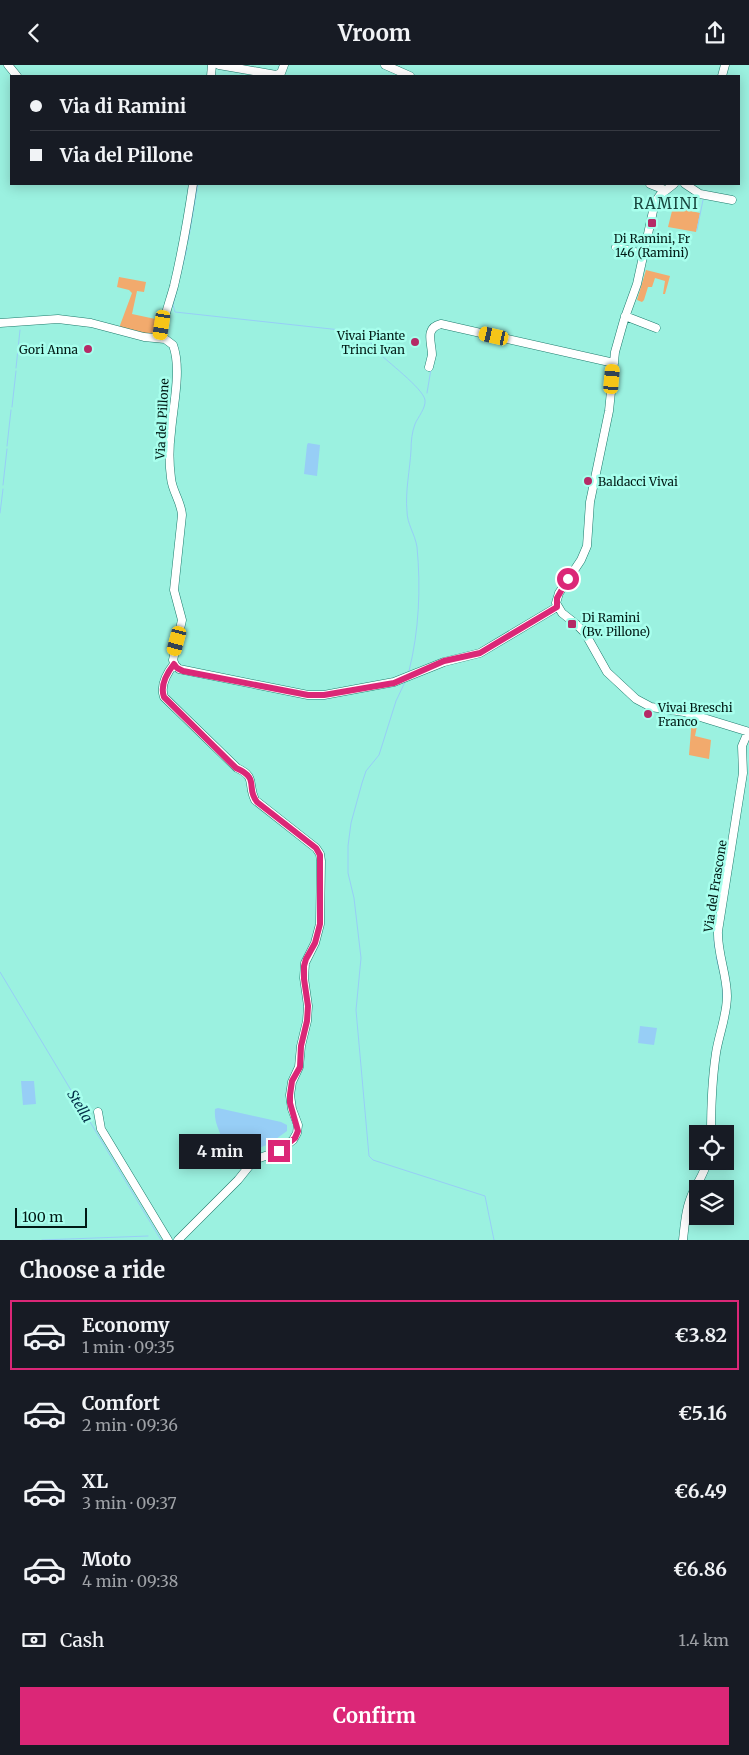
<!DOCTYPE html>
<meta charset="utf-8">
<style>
:root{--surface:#171b24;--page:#242831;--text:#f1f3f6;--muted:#9ea1a6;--line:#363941;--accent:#db2777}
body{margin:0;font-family:Merriweather,serif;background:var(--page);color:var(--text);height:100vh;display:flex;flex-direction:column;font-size:19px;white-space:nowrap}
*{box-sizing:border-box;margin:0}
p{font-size:16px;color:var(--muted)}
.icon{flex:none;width:28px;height:28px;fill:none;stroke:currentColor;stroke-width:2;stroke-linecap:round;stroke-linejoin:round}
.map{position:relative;height:1175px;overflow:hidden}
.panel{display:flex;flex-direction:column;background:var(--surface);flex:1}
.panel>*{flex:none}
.hud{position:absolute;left:10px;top:10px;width:730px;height:110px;border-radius:0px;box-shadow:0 2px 12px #0003;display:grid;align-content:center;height:110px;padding:0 20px;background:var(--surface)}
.tools{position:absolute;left:689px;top:1060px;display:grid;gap:10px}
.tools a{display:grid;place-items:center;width:45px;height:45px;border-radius:0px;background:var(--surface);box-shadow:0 2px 12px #0003;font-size:25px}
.scale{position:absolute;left:15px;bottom:12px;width:72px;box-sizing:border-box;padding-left:5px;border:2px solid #001a15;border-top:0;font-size:14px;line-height:18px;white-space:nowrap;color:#001a15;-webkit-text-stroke:4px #a8ffed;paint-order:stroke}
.end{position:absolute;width:22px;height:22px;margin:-11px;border:6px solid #db2777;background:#fff;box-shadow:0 0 0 2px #fff}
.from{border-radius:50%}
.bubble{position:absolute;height:35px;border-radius:0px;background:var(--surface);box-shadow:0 2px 12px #0003;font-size:16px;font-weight:700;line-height:35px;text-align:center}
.car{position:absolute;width:15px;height:30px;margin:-15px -8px;border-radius:6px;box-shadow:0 0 4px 1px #0007;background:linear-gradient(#f5c518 24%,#345 0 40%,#f5c518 0 76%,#345 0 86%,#f5c518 0)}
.hud b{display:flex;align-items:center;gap:18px;height:48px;font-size:19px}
.hud b+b{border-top:1px solid var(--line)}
.hud i{width:12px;height:12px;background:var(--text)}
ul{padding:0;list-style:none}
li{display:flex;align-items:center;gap:15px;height:70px;margin:0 10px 8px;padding:0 10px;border:2px solid transparent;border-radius:0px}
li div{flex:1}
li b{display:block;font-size:19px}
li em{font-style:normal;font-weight:700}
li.active{border-color:var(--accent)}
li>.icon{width:45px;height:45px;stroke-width:1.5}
h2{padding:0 20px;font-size:22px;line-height:60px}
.pay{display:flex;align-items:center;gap:12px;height:55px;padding:0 20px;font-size:19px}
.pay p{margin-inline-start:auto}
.action{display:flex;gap:10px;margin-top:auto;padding:10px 20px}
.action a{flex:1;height:58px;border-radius:0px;background:var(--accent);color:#fff;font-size:20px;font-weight:700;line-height:58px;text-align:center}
header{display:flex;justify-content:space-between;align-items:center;height:65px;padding:0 20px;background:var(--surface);font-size:22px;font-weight:700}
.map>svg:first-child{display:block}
.green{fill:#f2aa6d}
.water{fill:#97cef6}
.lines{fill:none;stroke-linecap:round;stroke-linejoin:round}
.stream{stroke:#97cef6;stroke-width:1}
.minor-casing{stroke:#1d7b6c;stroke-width:9}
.minor{stroke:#fff;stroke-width:8}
.route{stroke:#db2777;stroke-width:6}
.poi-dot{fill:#b52a66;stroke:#a8ffed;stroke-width:2}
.labels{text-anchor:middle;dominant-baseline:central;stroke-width:5;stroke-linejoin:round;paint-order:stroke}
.poi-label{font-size:12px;fill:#001a15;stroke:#a8ffed;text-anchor:start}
.street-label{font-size:12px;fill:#001a15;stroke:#a8ffed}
.water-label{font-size:14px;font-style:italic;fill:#002d46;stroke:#a8ffed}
.quarter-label{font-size:15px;letter-spacing:1px;fill:#18473f;stroke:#a8ffed}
</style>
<header><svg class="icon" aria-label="back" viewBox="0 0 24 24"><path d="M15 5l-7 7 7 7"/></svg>Vroom<svg class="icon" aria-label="share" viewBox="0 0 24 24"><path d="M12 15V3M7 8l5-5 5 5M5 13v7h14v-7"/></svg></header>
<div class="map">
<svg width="749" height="1175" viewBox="0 0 749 1175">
<rect width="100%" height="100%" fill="#9bf1e0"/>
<path class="green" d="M673,142L700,148L696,167L668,162Z
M646,205L670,211L665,229H663L665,216L655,213L652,222H648L644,235L642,237L637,235Z
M119,212L146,217L144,227L137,226L132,249L160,255L156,269L151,271L119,263L132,228L129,225L117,222Z
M692,653L698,656L695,671L711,675L709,694L689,690Z"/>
<path class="water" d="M308,378L320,380L317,411L304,409L307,380Z
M640,961L657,963L654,980L638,978Z
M21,1016H34L36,1039L23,1040Z
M218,1043L281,1057L287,1060V1066L269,1079L254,1085L238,1102H225C219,1095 224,1084 222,1075C219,1062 214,1059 215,1044Z"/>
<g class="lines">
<path class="stream" d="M697,165L703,135
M188,177L198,119
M187,183L173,240L175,247L359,267C367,270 372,280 377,286C386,296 423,323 425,335C426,343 418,352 415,359C412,367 411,376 411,385C410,404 405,427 407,446C407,459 415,469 417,482C421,523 419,566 409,606
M16,303L20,265
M427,328L431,304
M12,342L16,306
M7,381L11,345
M3,420L7,384
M0,448L3,424
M405,617L396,636L379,690L366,706L362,718L351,758L348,781V808L354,833L361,893L356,945L369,1091L373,1095L485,1131L494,1175
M719,835L725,797
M714,874L715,883
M716,892L721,911
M0,907L161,1175
M722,920L723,933
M42,1175L148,1171"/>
<defs>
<path id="minor" d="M8,0L17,11
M219,0L276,10L281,8L284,0
M385,0L410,11
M211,11L212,0
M722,11L725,0
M650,119L665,125
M674,119L660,130L655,137L637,219L624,255L615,287L609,346L590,437L587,481L581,495L559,528L556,538L562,548L576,559L585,568L607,607L636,634L651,642L684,647L749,667
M685,119L700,129L732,135
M616,182L643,189
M625,251L656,263
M0,258L58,254L91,258L144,272L165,274L173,280C182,304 173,341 171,367C169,382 169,398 171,413C172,426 181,436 182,450L174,525L182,555L173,595L175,600L179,604L308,630H324L394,617L444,597L480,588L557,542
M160,273C163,255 169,239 174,221C182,187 188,153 193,119
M429,302C430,298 431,294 432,290C432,278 424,263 441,259L614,298
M174,599C167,608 160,621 164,632L237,703C257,712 247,719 255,735L316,783L320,789L321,796L320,859L315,878L305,898L304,913L308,941L307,956L301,981L299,1002L292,1017L290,1030L292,1044L298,1060L297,1068L293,1075L279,1086L254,1095L238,1115L178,1175
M98,1047L101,1064L168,1175
M711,1069C711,1042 712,1015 716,988C719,969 727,950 727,931C727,909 717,888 718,866L743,708L742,681L748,667
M683,1175C685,1157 686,1141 694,1125C699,1115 705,1107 707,1096"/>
</defs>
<use href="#minor" class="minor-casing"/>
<use href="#minor" class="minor"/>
</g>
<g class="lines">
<path class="route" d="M279,1086L295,1073L298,1066L290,1038V1030L292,1016L300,1002L301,981L307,956L308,941L304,914V901L306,894L315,878L320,859V790L316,783L257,737C245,722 261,714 236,703L164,632C160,621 167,608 174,599L177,603L183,606L308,630H324L394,618L444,596L480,588L557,542V533L568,514"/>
</g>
<g class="poi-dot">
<rect x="647" y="153" width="10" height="10" rx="2.5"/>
<circle cx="415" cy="277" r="5"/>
<circle cx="88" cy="284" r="5"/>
<circle cx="588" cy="416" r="5"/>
<rect x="567" y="554" width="10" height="10" rx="2.5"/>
<circle cx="648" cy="649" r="5"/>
</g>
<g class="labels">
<g class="poi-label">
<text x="652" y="173" text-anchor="middle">Di Ramini, Fr<tspan x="652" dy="14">146 (Ramini)</tspan></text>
<text x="405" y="270" text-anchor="end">Vivai Piante<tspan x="405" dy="14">Trinci Ivan</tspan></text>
<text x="78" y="284" text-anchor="end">Gori Anna</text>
<text x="598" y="416">Baldacci Vivai</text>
<text x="582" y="552">Di Ramini<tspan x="582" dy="14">(Bv. Pillone)</tspan></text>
<text x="658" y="642">Vivai Breschi<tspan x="658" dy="14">Franco</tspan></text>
</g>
<g class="street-label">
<text transform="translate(162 354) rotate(-87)">Via del Pillone</text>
<text transform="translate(715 821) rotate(-81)">Via del Frascone</text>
</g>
<g class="water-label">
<text transform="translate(80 1041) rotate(59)">Stella</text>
</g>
<g class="quarter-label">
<text x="666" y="138">RAMINI</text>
</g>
</g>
</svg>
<div class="tools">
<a><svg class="icon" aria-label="locate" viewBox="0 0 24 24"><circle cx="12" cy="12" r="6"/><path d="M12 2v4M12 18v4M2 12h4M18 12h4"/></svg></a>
<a><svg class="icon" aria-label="layers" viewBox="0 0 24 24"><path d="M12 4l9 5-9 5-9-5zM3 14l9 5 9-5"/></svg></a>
</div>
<div class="scale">100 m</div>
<i class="end from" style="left:568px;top:514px"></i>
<i class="end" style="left:279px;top:1086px"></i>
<div class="bubble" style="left:179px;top:1069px;width:82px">4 min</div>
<i class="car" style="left:162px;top:260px;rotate:189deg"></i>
<i class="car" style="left:494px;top:271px;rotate:283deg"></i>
<i class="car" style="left:612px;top:314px;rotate:5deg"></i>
<i class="car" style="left:177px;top:576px;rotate:195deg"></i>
<div class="hud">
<b><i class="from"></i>Via di Ramini</b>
<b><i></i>Via del Pillone</b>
</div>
</div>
<section class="panel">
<h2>Choose a ride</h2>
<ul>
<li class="active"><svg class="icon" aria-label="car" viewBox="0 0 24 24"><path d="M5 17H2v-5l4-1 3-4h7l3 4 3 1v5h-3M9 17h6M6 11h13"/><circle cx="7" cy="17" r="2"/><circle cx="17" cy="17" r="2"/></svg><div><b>Economy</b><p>1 min · 09:35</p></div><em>€3.82</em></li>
<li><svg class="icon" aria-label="car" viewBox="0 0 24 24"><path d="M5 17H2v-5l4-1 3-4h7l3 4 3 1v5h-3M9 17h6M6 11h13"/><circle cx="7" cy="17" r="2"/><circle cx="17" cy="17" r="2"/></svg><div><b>Comfort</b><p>2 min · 09:36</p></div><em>€5.16</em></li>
<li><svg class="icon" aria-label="car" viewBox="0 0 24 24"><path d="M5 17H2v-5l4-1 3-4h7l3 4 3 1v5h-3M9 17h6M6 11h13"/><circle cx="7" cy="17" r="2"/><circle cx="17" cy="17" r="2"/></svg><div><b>XL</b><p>3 min · 09:37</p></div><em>€6.49</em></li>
<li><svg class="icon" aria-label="car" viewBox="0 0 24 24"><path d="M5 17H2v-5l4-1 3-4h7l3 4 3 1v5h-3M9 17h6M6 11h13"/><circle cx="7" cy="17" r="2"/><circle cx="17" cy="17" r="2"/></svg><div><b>Moto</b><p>4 min · 09:38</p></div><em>€6.86</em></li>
</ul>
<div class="pay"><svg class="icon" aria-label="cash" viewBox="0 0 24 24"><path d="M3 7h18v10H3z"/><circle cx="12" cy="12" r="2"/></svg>Cash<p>1.4 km</p></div>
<div class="action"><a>Confirm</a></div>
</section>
